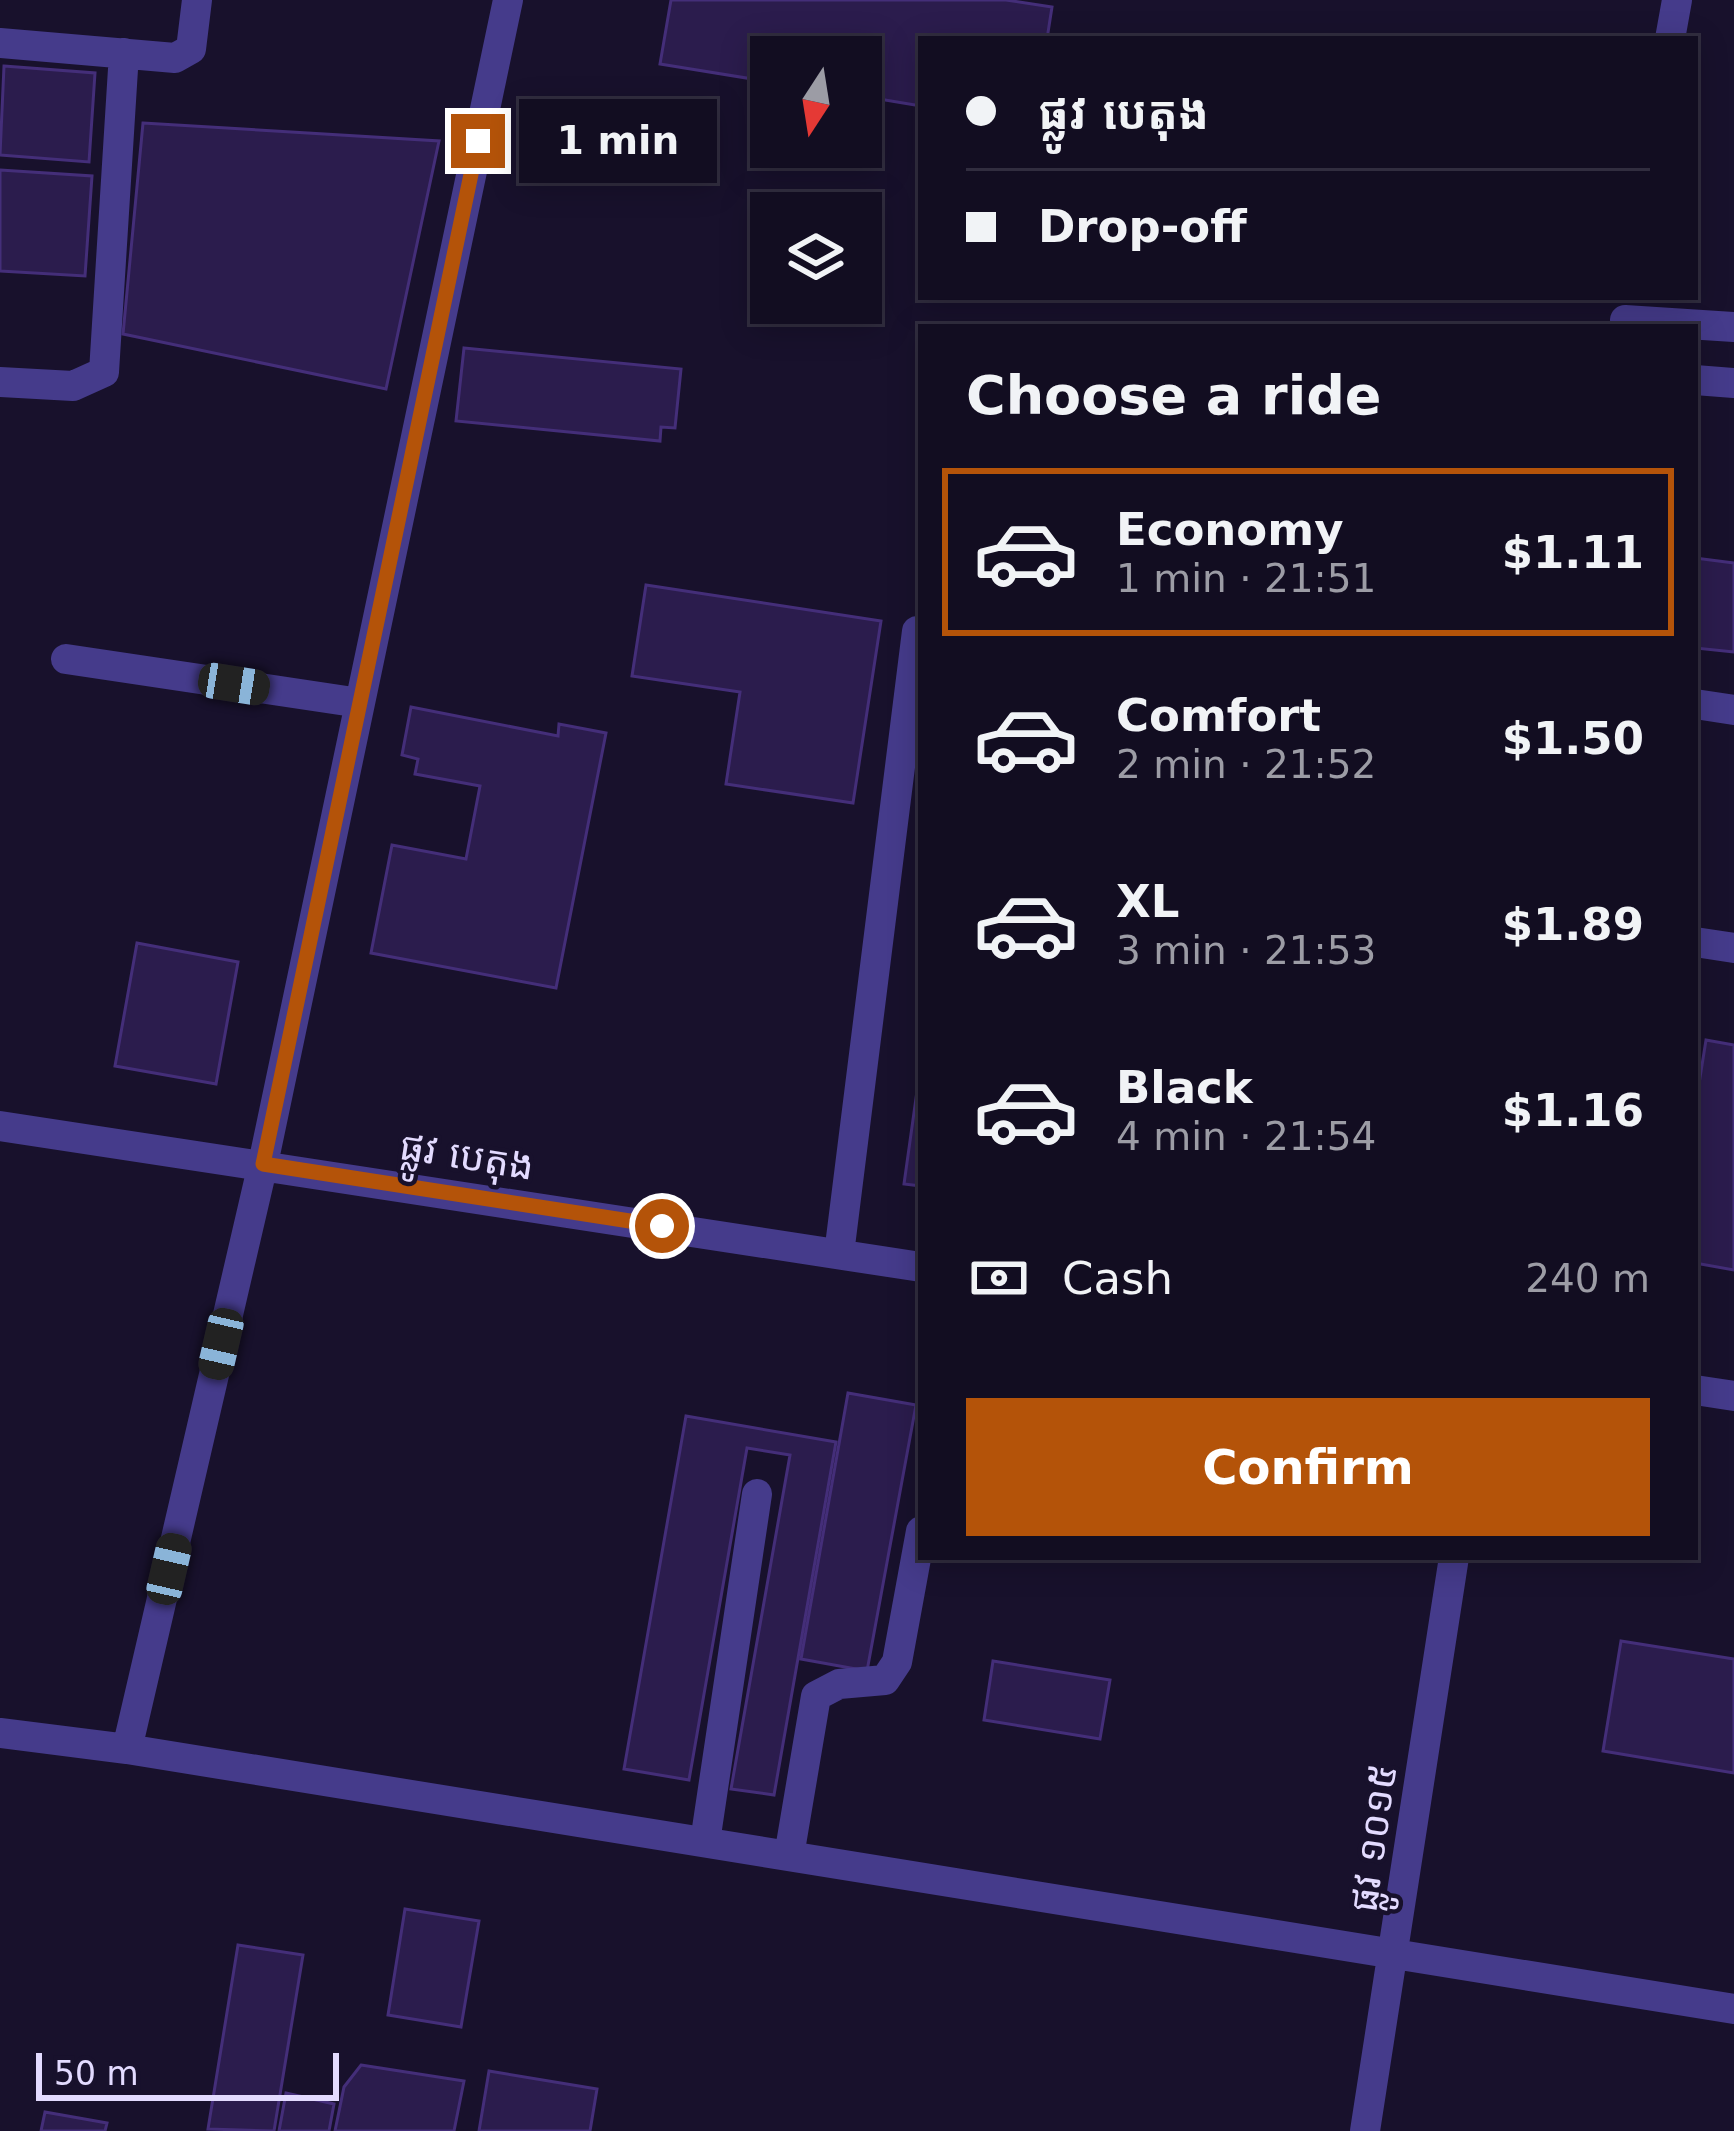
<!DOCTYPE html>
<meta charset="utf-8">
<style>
:root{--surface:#120d21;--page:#1b162a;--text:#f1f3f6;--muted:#9c9ca5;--line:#312d3f;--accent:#b45309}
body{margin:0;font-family:"DejaVu Sans","Noto Sans Khmer",sans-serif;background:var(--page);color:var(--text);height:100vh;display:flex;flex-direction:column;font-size:45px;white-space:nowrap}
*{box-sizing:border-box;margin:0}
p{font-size:39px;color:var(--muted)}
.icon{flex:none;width:66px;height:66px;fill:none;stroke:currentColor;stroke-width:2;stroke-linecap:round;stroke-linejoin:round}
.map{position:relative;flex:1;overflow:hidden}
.details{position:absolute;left:918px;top:324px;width:780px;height:1236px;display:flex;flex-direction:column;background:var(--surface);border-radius:0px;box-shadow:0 6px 30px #0003,0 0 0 3px var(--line)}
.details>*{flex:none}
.banner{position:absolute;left:918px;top:36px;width:780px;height:264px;border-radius:0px;box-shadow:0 6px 30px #0003,0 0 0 3px var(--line);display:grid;align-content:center;height:264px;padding:0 48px;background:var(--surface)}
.needle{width:78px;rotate:192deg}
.buttons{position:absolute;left:750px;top:36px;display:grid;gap:24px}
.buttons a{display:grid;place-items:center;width:132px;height:132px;border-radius:0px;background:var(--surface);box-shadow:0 6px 30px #0003,0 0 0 3px var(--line);font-size:60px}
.scale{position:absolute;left:36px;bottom:30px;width:303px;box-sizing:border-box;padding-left:12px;border:6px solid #e3dbff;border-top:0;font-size:33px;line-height:42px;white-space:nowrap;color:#e3dbff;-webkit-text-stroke:9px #18112c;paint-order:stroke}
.end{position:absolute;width:54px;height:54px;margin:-27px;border:15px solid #b45309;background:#fff;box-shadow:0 0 0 6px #fff}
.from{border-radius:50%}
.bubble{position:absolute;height:84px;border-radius:0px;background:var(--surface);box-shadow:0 6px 30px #0003,0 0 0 3px var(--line);font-size:39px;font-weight:800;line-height:84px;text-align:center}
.car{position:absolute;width:36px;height:72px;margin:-36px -18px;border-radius:15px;box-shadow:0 0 9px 3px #0007;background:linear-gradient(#222 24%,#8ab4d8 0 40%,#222 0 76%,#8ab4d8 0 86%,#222 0)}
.banner b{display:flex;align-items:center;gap:42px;height:114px;font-size:45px}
.banner b+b{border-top:3px solid var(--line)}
.banner i{width:30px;height:30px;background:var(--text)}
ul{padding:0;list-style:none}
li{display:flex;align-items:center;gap:36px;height:168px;margin:0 24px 18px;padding:0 24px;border:6px solid transparent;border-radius:0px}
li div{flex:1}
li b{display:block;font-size:45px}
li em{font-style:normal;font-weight:800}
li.on{border-color:var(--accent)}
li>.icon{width:108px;height:108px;stroke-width:1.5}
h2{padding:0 48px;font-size:54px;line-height:144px}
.pay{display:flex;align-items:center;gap:30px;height:132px;padding:0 48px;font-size:45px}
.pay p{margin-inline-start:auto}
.action{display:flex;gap:24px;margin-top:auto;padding:24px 48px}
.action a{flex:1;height:138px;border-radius:0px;background:var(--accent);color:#fff;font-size:48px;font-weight:800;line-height:138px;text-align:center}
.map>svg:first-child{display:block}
.building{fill:#2b1c4d;stroke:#442e79;stroke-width:3}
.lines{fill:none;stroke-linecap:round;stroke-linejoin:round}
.minor{stroke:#453b8b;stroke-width:30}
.route{stroke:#b45309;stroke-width:15}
.labels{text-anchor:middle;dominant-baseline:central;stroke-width:9;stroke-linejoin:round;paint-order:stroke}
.street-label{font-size:39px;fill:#e3dbff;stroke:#18112c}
</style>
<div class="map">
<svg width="1734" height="2131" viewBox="0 0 1734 2131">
<rect width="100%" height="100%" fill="#18112c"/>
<path class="building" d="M671,0H1006L1052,7L1047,39H921V106L861,96V57H771V82L660,64Z
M4,66L95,73L89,162L0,155Z
M143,123L439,141L386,389L123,334Z
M0,170L92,176L85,276L0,271Z
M464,348L681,369L675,428L661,427L660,441L456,421Z
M1695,558L1734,563V652L1695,648Z
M646,585L881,621L853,803L726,784L740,692L632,676Z
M411,707L558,736L559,724L606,733L556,988L371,953L392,845L466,859L480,786L415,774L418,759L402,755Z
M137,943L238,962L216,1084L115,1066Z
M1706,1040L1734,1045V1270L1695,1263V1109Z
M918,1084L921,1085V1186L904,1184Z
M848,1393L916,1405L867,1671L801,1659Z
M686,1416L836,1442L774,1795L731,1789L790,1455L747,1448L689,1780L624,1769Z
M1621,1641L1734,1659V1773L1603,1751Z
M993,1661L1110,1680L1100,1739L984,1720Z
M405,1909L479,1921L461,2027L388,2015Z
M238,1945L303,1955L274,2131L208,2129Z
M361,2065L464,2081L454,2131H335L344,2087Z
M489,2071L597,2089L590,2131H479Z
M286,2093L334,2104L329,2131H279Z
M45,2112L107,2123L105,2131H41Z"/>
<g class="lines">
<path class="minor" d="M1670,39L1677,0
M0,43L175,58L191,49L197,0
M1625,320L1734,327
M1695,380L1734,383
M0,382L73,386L104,372L124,53
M66,659L360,703
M1695,704L1734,710
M1695,942L1734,948
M0,1126L921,1267
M839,1254L917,631
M1695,1390L1734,1396
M0,1733L127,1749L1734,2009
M127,1749L263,1164L508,0
M705,1842L757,1494
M789,1856L816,1696L839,1684L885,1680L897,1662L921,1531
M1365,2131L1454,1557"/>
</g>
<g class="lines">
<path class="route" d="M478,141L263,1164L662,1226"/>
</g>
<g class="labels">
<g class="street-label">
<text transform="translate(467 1156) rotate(9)">ផ្លូវ បេតុង</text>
<text transform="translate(1373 1838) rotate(-82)">ផ្លូវ ១០១៥</text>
</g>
</g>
</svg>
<div class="buttons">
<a><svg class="needle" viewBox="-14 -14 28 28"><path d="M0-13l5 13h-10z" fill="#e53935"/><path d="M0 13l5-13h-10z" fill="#9c9ca5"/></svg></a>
<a><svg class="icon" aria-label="layers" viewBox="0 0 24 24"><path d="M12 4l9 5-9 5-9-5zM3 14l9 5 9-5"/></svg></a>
</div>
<div class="scale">50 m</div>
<i class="end from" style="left:662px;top:1226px"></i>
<i class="end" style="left:478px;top:141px"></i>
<div class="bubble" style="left:519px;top:99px;width:198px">1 min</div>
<i class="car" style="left:234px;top:684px;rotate:99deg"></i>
<i class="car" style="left:221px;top:1344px;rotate:193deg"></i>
<i class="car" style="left:169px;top:1569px;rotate:13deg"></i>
<div class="banner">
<b><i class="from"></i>ផ្លូវ បេតុង</b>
<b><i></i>Drop-off</b>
</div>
<section class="details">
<h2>Choose a ride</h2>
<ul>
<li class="on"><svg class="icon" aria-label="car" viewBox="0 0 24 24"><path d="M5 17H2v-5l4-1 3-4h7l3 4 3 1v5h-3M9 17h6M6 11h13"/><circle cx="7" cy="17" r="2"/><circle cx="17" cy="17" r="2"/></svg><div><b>Economy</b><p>1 min · 21:51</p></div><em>$1.11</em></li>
<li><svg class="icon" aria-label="car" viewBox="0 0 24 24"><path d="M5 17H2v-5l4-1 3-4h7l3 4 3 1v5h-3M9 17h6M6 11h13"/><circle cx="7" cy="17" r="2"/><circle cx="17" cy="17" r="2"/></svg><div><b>Comfort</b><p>2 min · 21:52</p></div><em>$1.50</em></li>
<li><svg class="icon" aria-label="car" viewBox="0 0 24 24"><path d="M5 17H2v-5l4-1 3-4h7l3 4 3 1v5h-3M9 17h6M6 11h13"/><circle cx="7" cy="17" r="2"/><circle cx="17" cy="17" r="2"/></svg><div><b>XL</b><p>3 min · 21:53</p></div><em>$1.89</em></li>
<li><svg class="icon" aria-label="car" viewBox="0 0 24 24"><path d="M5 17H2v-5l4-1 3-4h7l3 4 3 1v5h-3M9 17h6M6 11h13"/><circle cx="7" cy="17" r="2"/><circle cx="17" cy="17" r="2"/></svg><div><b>Black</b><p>4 min · 21:54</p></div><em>$1.16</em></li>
</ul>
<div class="pay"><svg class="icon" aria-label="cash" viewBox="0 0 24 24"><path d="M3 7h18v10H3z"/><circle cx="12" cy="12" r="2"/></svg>Cash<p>240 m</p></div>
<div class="action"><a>Confirm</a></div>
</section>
</div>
